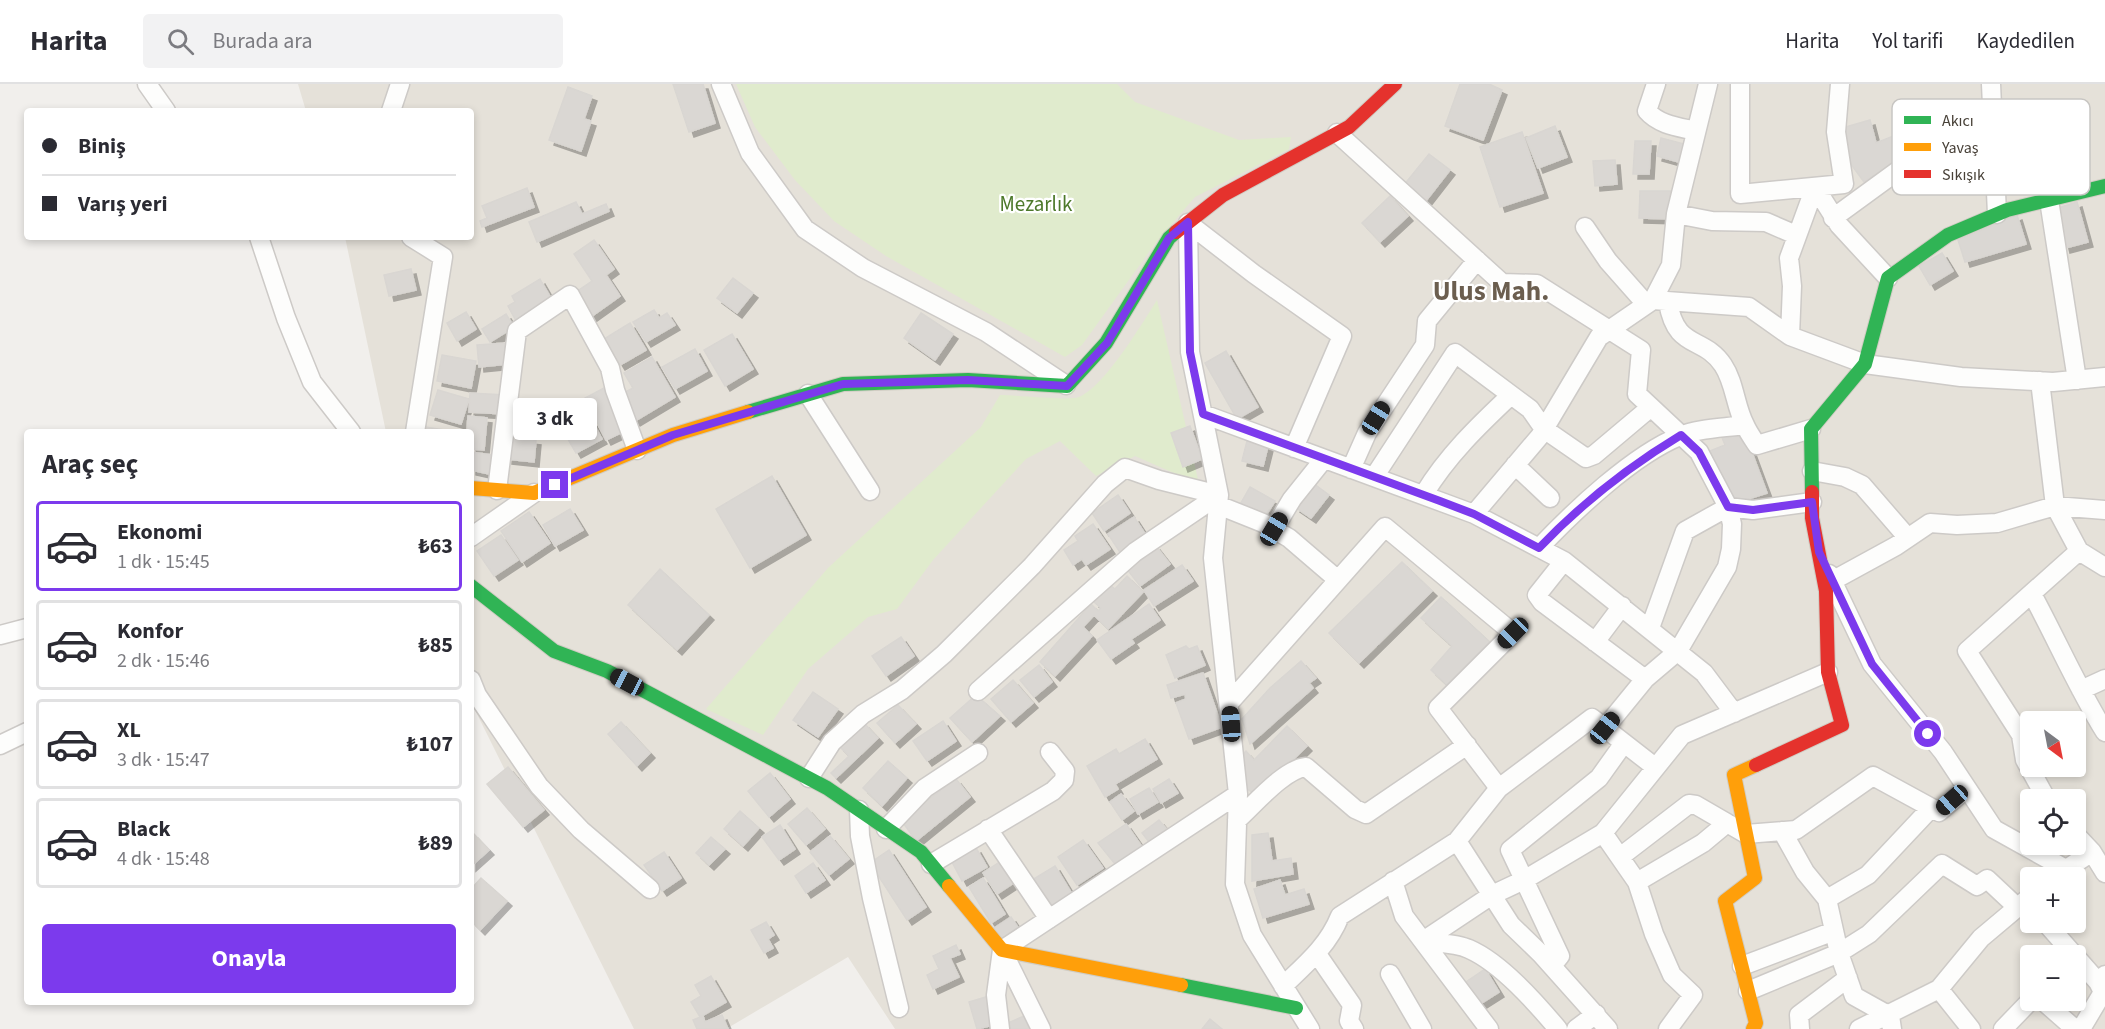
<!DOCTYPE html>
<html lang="tr">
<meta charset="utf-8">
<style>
:root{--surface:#fff;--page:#f2f2f3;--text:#2b2b33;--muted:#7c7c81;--line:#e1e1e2;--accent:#7c3aed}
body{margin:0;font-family:"Source Sans 3",sans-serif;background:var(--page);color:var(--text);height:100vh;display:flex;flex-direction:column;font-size:22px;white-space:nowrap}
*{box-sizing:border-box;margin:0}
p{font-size:20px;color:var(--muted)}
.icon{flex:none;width:33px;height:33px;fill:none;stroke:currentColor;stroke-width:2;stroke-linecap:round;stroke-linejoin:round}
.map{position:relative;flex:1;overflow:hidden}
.details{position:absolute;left:24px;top:345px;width:450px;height:576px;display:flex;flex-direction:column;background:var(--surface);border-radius:6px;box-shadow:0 3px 9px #0003}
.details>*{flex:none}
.hud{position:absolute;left:24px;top:24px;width:450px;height:132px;border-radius:6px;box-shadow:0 3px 9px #0003;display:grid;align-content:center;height:132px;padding:0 18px;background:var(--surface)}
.needle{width:39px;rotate:148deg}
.controls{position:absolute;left:2020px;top:627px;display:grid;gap:12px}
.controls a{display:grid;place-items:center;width:66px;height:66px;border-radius:6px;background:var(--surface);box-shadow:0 3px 9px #0003;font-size:30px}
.end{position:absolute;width:27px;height:27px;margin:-14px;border:8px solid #7c3aed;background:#fff;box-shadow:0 0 0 3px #fff}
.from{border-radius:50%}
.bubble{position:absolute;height:42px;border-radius:6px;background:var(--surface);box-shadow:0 3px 9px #0003;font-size:20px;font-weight:700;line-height:42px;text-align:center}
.car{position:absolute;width:18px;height:36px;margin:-18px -9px;border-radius:8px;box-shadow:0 0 4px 2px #0007;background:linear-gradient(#222 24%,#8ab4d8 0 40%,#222 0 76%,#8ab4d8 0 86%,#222 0)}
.hud b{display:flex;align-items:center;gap:21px;height:57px;font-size:22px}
.hud b+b{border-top:2px solid var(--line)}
.hud i{width:15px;height:15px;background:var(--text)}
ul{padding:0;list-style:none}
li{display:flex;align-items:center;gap:18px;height:90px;margin:0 12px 9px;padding:0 6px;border:3px solid var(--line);border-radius:6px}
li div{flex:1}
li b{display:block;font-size:22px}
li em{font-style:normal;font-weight:700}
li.on{border-color:var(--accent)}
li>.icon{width:54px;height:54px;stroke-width:1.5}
h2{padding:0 18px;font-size:27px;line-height:72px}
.button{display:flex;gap:12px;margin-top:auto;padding:12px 18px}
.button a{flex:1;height:69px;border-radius:6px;background:var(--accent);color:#fff;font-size:24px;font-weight:700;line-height:69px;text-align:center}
header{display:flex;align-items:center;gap:36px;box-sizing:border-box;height:84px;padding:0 30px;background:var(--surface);border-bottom:2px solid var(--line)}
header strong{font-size:28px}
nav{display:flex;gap:33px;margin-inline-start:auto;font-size:21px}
.search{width:420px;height:54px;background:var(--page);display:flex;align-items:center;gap:15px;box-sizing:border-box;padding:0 21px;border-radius:6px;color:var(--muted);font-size:22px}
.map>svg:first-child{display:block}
.residential{fill:#e5e1d9;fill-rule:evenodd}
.green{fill:#e0ebcd}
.building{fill:#dad7d3;stroke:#d9d6d2;stroke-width:1.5;filter:url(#shadow)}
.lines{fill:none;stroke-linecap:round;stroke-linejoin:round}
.street-casing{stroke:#cdcac7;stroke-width:21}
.fast-casing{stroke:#d0ccc3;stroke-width:16}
.slow-casing{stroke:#d0ccc3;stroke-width:16}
.jam-casing{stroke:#d0ccc3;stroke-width:16}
.street{stroke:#fdfdfc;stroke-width:18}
.fast{stroke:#30b455;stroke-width:14}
.slow{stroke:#ff9f0a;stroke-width:14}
.jam{stroke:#e5322d;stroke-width:14}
.route{stroke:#7c3aed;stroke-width:8}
.labels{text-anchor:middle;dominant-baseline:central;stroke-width:4.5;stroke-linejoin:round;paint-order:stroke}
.park-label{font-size:21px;fill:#4d792b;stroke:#fff}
.district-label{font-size:27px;font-weight:bold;fill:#6b5e4f;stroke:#fff}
.key{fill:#fff;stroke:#c8c6c3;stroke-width:1.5}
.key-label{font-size:16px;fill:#484138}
</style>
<header>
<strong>Harita</strong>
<div class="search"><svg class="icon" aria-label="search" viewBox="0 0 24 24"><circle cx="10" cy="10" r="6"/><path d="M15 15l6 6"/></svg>Burada ara</div>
<nav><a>Harita</a><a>Yol tarifi</a><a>Kaydedilen</a></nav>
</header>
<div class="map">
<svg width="2105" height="945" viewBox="0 0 2105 945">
<defs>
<filter id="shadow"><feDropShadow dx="5" dy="5" stdDeviation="0" flood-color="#0004"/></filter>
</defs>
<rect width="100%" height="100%" fill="#f1efec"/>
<path class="residential" d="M298,0H2105V945H895L848,873L726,945H634L471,618V348H386L345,153H471V27H306ZM2031,638H2076V682H2031ZM2031,716H2076V760H2031ZM2031,794H2076V838H2031ZM2031,872H2076V916H2031Z"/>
<path class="green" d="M736,0H1117L1135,18L1239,56L1291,53L1289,65L1195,113L1157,157L1082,261L1065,273L886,172L834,137L795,96L755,43Z
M1157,216L1199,400L1135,372L1096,392L1060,357L1026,375L933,476L897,525L868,533L808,585L763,651L706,625L828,484L981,343L1000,311C1015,311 1068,317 1079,313C1104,303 1142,240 1157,216Z"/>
<path class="building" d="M673,0H703L715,39L689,48Z
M1460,0H1489L1502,6L1483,56L1445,42Z
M568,3L592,12L584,35L591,37L581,67L549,56Z
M1870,36L1876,59L1901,49L1911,68L1864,98L1850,79L1842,44Z
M1555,42L1567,73L1538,84L1526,54Z
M1522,48L1543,109L1500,123L1480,63Z
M1661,54L1684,60L1679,78L1657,72Z
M1635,57H1651L1649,90H1633Z
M1429,70L1450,86L1425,118L1404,101Z
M1615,76L1617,100L1595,102L1593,77Z
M527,104L534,123L482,143L480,137L487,134L482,122Z
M1640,107H1674L1673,135L1639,134Z
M1390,112L1408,132L1380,158L1362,139Z
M576,118L582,130L606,120L609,127L537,158L529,138Z
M2077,118L2088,158L2065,164L2055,125Z
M2017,131L2026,160L1965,178L1958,156Z
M594,156L614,185L606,191L620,212L588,235L573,210L592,197L574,170Z
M1942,169L1953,187L1930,201L1919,182Z
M411,185L416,206L389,212L384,191Z
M733,194L753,209L737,229L717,214Z
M540,195L552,216L516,237L508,222L515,218L512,212Z
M654,226L659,234L667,229L675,241L646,258L633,238Z
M466,228L476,245L457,257L447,239Z
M921,229L953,250L935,276L904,254Z
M506,230L514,243L490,258L482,245Z
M630,239L646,266L620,281L604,255Z
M732,250L753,285L725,302L704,266Z
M506,259L508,280L479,283L477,261Z
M695,265L707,287L675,305L662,283Z
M1226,267L1258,323L1237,335L1205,279Z
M442,271L476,277L471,304L437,297Z
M652,273L675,313L635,337L620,311L633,304L624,289Z
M604,304L625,347L606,356L585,314Z
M438,306L469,315L461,340L430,331Z
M470,309L505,311L504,330L469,328Z
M588,330L602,355L576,369L562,345Z
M468,332L487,334L484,366L471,365V348H467Z
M1190,342L1202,375L1183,383L1171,349Z
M425,343L444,346V348H424Z
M1744,347L1767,409L1732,420L1710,367L1725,361L1721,351Z
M509,353L536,356L534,378L507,375Z
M1247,357L1268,362L1263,382L1242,377Z
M471,368L498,372L494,391L471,386Z
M772,392L806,451L750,484L716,425Z
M1313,399L1329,411L1311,434L1295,423Z
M1250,403L1275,417L1262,438L1238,424Z
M1118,411L1130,429L1104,447L1092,429Z
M570,425L583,446L555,462L543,441Z
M529,428L550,459L522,478L501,447Z
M1134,433L1149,456L1123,473L1108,450Z
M1093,440L1110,465L1086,481L1082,475L1073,481L1064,466L1078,457L1075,452Z
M501,451L518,476L494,492L477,467Z
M1155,461L1170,480L1140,502L1126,484Z
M1402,478L1432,507L1359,579L1329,549Z
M1182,481L1193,497L1154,522L1144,506Z
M660,485L709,531L677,566L628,521Z
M1127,492L1143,508L1108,545L1094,531L1083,543L1092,552L1055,592L1040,578L1091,520L1098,527L1101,524L1094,518L1110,501L1115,505Z
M1441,513L1492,560L1451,605L1431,586L1452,562L1421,534Z
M1149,520L1160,536L1131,555L1134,559L1111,575L1097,556Z
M901,553L914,572L886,592L872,572Z
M1186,562L1189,565L1197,562L1205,581L1175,594L1166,571Z
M1301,577L1316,594L1309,599L1313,604L1250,660L1242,635L1270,604Z
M1039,581L1052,598L1034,613L1020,596Z
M1203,589L1222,643L1189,655L1176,619L1186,615L1185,610L1171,614L1167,601Z
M1013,596L1033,619L1011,638L991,615Z
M813,608L838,625L818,653L793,636Z
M976,611L1000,632L972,658L950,634Z
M898,621L916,640L895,659L877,639Z
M943,637L956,657L927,677L913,657Z
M621,638L650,669L637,682L608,650Z
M864,639L878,654L836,694L831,689L849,672L839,662Z
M1287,642L1307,662L1257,711L1247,705L1243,670L1246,667L1254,676Z
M1145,655L1157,675L1115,700L1118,705L1105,713L1087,682L1116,665L1119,670Z
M888,677L907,694L882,722L863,704Z
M508,683L544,726L523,743L487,700Z
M770,689L790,715L769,733L748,707Z
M956,695L970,713L916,757L901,736Z
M1169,695L1178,709L1161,719L1153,705Z
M1149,704L1158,718L1138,730L1130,715Z
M1121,710L1134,727L1122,736L1110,718Z
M807,724L825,745L806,761L788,740Z
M740,727L759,744L743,762L724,745Z
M1159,736L1169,748L1152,762L1142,749Z
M1126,740L1145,767L1119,785L1098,759Z
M780,741L795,765L779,776L762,753Z
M473,749L489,766L471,782V751Z
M1268,749L1272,777L1291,774L1293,790L1252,797V751Z
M830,752L849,775L829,791L810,768Z
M711,753L725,765L709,781L696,769Z
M1083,756L1103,784L1077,801L1058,773Z
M976,764L987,783L962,797L952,778Z
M889,766L926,823L907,836L870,779Z
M664,768L681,794L662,807L644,781Z
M1001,777L1015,798L997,810L983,789Z
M813,779L825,796L806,809L795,792Z
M1055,782L1072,810L1044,827L1027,799Z
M481,794L507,817L480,846L471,837V805Z
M983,794L1005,830L991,839L969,803Z
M1280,796L1285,811L1304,805L1309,820L1263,834L1254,805Z
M1011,833L1023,851L1003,865L990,847Z
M766,838L774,851L768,855L773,864L764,869L751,846Z
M956,861L960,870L950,874L959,893L933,905L927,891L939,885L933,872Z
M1485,885L1499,908L1477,922L1463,900Z
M711,892L726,918L700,933L691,918L701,912L695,901Z
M989,912L998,940L977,945L969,918Z
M722,931L728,945H697L693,936L703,932L705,938Z
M1024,932L1029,945H1011L1008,939Z
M1210,935L1222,945H1202Z"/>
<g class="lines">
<defs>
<path id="street" d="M147,0L166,27
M721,0L750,69L805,145L863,184L986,248L1066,301
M1656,0L1647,27C1659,41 1679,43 1696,47
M1740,0V110L1844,100L1836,48L1840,0
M1991,0L1997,130
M391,27L400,0
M1337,49L1502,199L1537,200L1641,266L1637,310L1699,368L1728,423L1732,440L1731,465L1727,483L1678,567L1645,595L1605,644
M1815,103L1839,141L1888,194
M2049,116L2077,296
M1676,130L1712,137L1766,138L1796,151
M1833,134L1918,72L1993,55
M1188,139L1190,268L1219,411L1213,474L1238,710L1235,800L1252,851L1310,945
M1188,139L1254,190L1342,252L1294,364
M1585,143L1608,177L1646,220
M259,153L286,234L312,298L351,348
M411,153L443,173L415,348
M1653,216L1749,223L1790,252L1865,280L1961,293L2053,298L2105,293
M1668,218C1676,267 1703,251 1723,281C1735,299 1735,322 1745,341C1748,348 1753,355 1757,361L1811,345
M1790,252L1792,202L1789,174L1815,103
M2040,297L2055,422L2079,467L2105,483
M808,310L870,407
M1203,330L1474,430L1564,477L1704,589L1734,629
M1515,381L1550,414
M1351,385L1367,349L1425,261L1427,237L1477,176
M1812,387L1845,393L1862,401L1908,454
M1374,393L1455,269L1530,325L1544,345L1586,374L1594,371L1651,323
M497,406L517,247L570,211L610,284L615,306L637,366
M1424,410C1447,372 1478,342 1511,311
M1218,421L1263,439L1289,454L1338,496
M1474,430L1540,352L1599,253L1653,216L1671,181L1676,130L1708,0
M1274,445L1292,415L1324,375
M471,453L534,409
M1539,464C1574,427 1633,371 1680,352C1699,344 1724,344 1744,341
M1564,477L1537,511L1542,518L1645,595
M1829,490L1872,580L1943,668L1994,745L2064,784
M1832,497L1896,462L1930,439L1957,441L1997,439L2055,422L2105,426
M2032,510C2057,556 2077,603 2105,648
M1650,544L1685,447L1728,423L1753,426L1812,418
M0,551L27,544
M1595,558L1622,522
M471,596L477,611L539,702L581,746L650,805
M2081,606L2105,595
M978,607L1135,468L1219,411
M1230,618L1385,443L1513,549L1438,624L1499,704
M0,661L27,648
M809,694L832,658L863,630L902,606L944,570L1032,482L1105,400L1125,384L1159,396L1219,411
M2047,716L2025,676L2021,651L1967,567L2079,467
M859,726L860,752L872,814L899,924
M1237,736C1254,721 1284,685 1306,683L1355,725L1366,730L1467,661
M886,745L925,704L978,669
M988,745L1049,835
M1782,747L1805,788L1827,815L1839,869L1854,912L1890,932L1892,945
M1603,749L1637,798L1654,850L1672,891L1693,911L1668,945
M2076,751L2092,768L2105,789
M1457,757L1511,841L1541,870L1608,945
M1620,773L1689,720L1696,721L1746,750L1796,746L1873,692L1939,728L1966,705
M931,780L1053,707L1064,696L1065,687L1050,668
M2053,794L2092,768
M1393,797L1404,832L1489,945
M1637,798L1703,759L1727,739
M1827,815L1868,791L1931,724
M2045,838L2075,872
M1423,857L1492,811L1524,796L1603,749L1682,651L1828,588
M1423,857C1437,859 1456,859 1469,865C1501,879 1536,919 1558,945
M1002,866L1041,945
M1317,870L1352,921L1349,937L1354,945
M2076,873L2098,898
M1552,882L1560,872L1510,766L1599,694L1624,659
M1742,882L1834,847
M1390,890L1422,945
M1283,902C1306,880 1328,862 1340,832L1457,757L1499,704L1592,634L1655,683
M1939,905L1971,945
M1748,907L1839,869L1869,850L1942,780L1977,802L1987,795L2018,824
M2042,916L2075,945
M1000,945L996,911L1002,866L1238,710
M1576,945L1596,930
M1800,945L1799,931L1848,894
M1859,945L1939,905L1981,854L2031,812
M2003,945L2031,916
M2081,945L2103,908L2098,898L2105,891"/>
<path id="fast" d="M748,328L843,300L968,296L1067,302L1106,259L1169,154L1176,148
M1812,408L1811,345L1865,280L1888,194L1948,151L2007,126L2105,102
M471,502L554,567L607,587L827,704L921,768L949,802
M1181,901L1296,924"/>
<path id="slow" d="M471,404L534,409L673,351L748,328
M949,802L1002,866L1181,901
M1753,945L1756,939L1725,817L1755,794L1734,691L1756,681"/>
<path id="jam" d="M1176,148L1223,111L1349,43L1395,0
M1756,681L1842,641L1828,588L1826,507L1812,434V408"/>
</defs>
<use href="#street" class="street-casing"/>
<use href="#fast" class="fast-casing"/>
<use href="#slow" class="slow-casing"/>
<use href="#jam" class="jam-casing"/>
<use href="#street" class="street"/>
<use href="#fast" class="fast"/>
<use href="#slow" class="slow"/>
<use href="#jam" class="jam"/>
</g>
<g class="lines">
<path class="route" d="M555,401L673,351L843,300L968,296L1067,302L1107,259L1169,154L1188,138L1190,268L1203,330L1440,417L1474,430L1539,464C1582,419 1628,383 1681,351L1699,368L1728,423L1753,426L1812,418L1819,468L1872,580L1928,650"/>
</g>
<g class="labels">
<g class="park-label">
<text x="1036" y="120">Mezarlık</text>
</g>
<g class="district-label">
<text x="1491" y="207">Ulus Mah.</text>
</g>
</g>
<rect x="1892" y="15" width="198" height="96" rx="9" class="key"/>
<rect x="1904" y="32" width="27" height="8" fill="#30b455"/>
<rect x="1904" y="59" width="27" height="8" fill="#ff9f0a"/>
<rect x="1904" y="86" width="27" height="8" fill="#e5322d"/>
<g class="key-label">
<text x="1942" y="42">Akıcı</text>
<text x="1942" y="69">Yavaş</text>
<text x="1942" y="96">Sıkışık</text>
</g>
</svg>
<div class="controls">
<a><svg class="needle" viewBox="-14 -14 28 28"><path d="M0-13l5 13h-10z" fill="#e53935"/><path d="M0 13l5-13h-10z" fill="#7c7c81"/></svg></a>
<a><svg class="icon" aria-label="locate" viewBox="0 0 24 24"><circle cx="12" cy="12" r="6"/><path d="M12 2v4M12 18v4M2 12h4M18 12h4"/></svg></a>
<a>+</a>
<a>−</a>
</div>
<i class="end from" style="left:1928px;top:650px"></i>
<i class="end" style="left:555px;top:401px"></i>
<div class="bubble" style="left:513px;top:314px;width:84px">3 dk</div>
<i class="car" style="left:1376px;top:334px;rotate:32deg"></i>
<i class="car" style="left:1274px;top:445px;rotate:31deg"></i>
<i class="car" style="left:1513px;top:549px;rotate:225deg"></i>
<i class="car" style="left:627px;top:598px;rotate:298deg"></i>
<i class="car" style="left:1231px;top:640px;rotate:356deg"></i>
<i class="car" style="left:1605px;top:644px;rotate:39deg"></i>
<i class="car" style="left:1952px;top:716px;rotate:229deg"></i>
<div class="hud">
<b><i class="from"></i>Biniş</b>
<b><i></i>Varış yeri</b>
</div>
<section class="details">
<h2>Araç seç</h2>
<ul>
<li class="on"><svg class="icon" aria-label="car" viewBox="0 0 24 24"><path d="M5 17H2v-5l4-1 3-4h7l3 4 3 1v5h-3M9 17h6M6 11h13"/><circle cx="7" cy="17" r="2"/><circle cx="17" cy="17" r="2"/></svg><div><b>Ekonomi</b><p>1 dk · 15:45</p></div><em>₺63</em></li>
<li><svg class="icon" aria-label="car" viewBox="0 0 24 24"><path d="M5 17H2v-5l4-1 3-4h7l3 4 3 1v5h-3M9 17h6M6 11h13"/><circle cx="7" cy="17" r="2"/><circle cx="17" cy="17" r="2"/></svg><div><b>Konfor</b><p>2 dk · 15:46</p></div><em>₺85</em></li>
<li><svg class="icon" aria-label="car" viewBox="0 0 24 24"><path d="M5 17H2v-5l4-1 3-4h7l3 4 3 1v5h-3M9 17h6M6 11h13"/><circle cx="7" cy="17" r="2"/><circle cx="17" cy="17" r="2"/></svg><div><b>XL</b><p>3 dk · 15:47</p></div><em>₺107</em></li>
<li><svg class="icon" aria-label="car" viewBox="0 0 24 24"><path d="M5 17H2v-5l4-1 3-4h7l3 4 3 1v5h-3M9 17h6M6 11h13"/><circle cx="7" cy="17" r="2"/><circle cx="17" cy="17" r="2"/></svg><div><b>Black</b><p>4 dk · 15:48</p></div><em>₺89</em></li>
</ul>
<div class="button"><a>Onayla</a></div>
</section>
</div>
